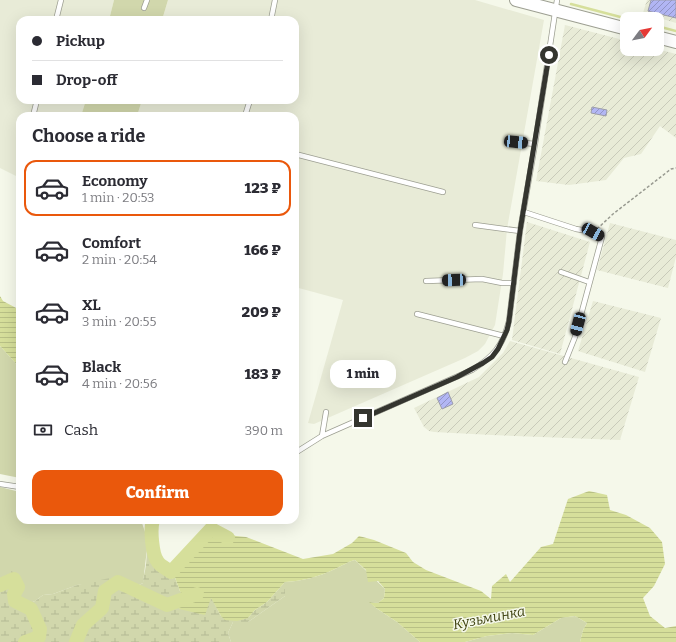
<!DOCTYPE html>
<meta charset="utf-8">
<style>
:root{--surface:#fff;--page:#f7f7f7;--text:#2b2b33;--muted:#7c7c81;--line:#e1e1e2;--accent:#ea580c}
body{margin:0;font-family:Bitter,serif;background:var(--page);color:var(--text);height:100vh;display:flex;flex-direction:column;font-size:15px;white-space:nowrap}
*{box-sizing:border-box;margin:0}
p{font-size:13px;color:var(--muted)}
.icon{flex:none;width:22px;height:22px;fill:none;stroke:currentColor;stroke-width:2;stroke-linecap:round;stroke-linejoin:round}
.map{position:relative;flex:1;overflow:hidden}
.sheet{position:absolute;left:16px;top:112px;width:283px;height:412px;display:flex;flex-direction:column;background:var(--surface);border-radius:12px;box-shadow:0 4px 16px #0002}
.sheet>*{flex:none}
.banner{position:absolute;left:16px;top:16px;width:283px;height:88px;border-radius:12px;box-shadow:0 4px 16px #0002;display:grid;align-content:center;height:88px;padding:0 16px;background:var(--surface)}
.needle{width:26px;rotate:58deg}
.fabs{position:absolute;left:620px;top:12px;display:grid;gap:8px}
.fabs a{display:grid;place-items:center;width:44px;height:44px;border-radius:8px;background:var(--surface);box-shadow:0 4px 16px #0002;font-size:20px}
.end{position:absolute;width:18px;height:18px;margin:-9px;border:5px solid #34352f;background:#fff;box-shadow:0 0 0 2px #fff}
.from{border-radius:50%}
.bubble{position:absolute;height:28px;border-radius:12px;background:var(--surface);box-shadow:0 4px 16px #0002;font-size:13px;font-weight:800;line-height:28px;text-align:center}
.car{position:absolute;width:12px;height:24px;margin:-12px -6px;border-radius:5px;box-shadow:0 0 3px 1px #0007;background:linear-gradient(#222 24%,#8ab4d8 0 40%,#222 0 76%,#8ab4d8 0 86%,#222 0)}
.banner b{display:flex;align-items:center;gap:14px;height:38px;font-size:15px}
.banner b+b{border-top:1px solid var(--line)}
.banner i{width:10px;height:10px;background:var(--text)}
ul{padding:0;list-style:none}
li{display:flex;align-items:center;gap:12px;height:56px;margin:0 8px 6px;padding:0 8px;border:2px solid transparent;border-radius:12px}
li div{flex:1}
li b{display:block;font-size:15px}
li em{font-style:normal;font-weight:800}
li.current{border-color:var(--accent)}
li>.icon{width:36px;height:36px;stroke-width:1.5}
h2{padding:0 16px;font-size:18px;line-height:48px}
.pay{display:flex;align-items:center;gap:10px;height:44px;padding:0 16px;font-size:15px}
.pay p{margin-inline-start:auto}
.action{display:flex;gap:8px;margin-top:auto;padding:8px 16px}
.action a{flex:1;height:46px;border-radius:12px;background:var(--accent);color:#fff;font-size:16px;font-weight:800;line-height:46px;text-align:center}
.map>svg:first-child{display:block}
.built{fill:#e8ebd7}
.industrial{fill:url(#industrial-furrows)}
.grass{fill:#d1d7ac}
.wetland{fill:url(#wetland-marsh)}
.water{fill:url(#water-rules)}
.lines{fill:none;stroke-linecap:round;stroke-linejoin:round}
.stream{stroke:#d6df9b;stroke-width:2.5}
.river{stroke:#d6df9b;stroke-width:14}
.building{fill:url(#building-hatch);stroke:#9c9da9}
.lane-casing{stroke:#9d9f92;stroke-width:6}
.secondary-casing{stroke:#9d9f92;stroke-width:14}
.path{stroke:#989a90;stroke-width:1.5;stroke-dasharray:3 2;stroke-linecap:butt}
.lane{stroke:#fff;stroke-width:4.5}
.secondary{stroke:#fff;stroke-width:12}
.route{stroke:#34352f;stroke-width:5}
.labels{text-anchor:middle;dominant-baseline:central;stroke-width:3;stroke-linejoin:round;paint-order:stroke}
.water-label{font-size:14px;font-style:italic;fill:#3d410e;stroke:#f5f8ea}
</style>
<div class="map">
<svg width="676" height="642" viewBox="0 0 676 642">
<defs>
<pattern id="industrial-furrows" width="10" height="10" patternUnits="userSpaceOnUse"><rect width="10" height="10" fill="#e8ebd7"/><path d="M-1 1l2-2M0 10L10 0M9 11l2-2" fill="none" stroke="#c8cab9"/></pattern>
<pattern id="wetland-marsh" width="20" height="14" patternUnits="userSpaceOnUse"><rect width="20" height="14" fill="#d1d7ac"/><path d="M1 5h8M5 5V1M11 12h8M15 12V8" fill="none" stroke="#b4b994"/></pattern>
<pattern id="water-rules" width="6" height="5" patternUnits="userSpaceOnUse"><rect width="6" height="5" fill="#d6df9b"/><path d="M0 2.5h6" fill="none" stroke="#b8c086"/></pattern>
<pattern id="building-hatch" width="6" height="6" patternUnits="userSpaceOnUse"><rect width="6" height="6" fill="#b2b6f4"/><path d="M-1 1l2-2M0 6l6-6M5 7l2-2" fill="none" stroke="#9295c6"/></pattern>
</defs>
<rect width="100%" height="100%" fill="#f5f8ea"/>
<path class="built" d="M0,0H114L109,20H20V100H86L81,116H20V178L0,168Z
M168,0H475L544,20L507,229L503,274L495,325L485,344L478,351L465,358L314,424L308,423L343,300L295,287V116H137L142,100H295V20H162Z"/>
<path class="industrial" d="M647,0H676V23L643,13Z
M565,25L627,41V49H657L676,54V138L660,126L641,154L624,158L606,180L569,185L536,181Z
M527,222L590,242L560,354L512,340Z
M610,223L676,240V257L668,288L597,270Z
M593,301L661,318L645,372L578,351Z
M510,341L639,377L620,440L492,435L434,432L429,431L424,427L414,408L479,377L503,353Z"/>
<path class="grass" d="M114,0H168L162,20H109Z
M86,100H142L137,116H81Z
M0,346L20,368V478L0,474Z
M0,487L20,492V520H141L147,538V549L143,583L139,585L124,580L77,585L53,594L43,595L35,601L30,603L23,601L9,574L0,580Z
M355,560L385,589L384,598L378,603L370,602L376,608L397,622L420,642H231L228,633L233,622H248L285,596V582C302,581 319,577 335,569C342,566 347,562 355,560Z
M575,616L587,623L583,630L580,642H465L487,636L512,633L533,635L561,618Z"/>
<path class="wetland" d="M156,534V548L153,552L158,556C160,565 170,570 173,579V572L181,594L179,609L211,597L221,616L248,618L255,610L267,602L285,582V596L248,622H233L228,633L231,642H0V580L9,574L10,570C20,576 24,585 20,596L23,601L30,603L35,601L43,595L53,594L77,585L119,576L124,580L139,585L143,583C143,578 144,575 145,571C147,560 147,549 147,538Z"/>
<path class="water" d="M0,296L3,301L20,310V368L0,346Z
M589,491L607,495L610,510L626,515L650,528L662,542L665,564L654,586L643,598L650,616L665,628L676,626V642H580L583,630L587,623L575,616L561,618L533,635L512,633L487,636L465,642H420L397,622L376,608L369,602L378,603L384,598L385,589L378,581L368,582L366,570L355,560C347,562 342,566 335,569C319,577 302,581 285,582L267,602L255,610L248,618L237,621L225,620L221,616L211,598L205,615L179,609L181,594L173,572L212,529L236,536L246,537L303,559L333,554L352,543L359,536L374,540L406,553L413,562L426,570L481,591L491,599L492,586L506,574L510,582L541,547L553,544L568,499Z"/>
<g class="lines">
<path class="stream" d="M571,4L628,19
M657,26L676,31"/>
<path class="river" d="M153,520C150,529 152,555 158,562C160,566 168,569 171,572L211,529L228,538
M0,585L14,579L18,587L14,594L15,601L31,609L40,629L39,637L25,642
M76,642L83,625L102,608L105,591L118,582L167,605L197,594"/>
</g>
<path class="building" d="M651,0H676V18L648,11Z
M592,107L607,110L606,116L591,113Z
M448,392L453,404L442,409L437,398Z"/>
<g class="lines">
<defs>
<path id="lane" d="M144,8L147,0
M56,20L61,0
M271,20L275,0
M33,116L37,100
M245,116L250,100
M516,142L535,144
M295,154L443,192
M524,212L576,229L593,232L602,237L575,337L565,362
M475,225L520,231
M561,272L589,282
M426,281L482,279L502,283H514
M417,314L504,336
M322,436L326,412
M295,453L322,436L472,370C493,357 503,346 509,321L520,231L535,144L557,0
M0,484L20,487"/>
<path id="secondary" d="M516,0L627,29
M657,37L676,42"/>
</defs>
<use href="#lane" class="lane-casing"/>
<use href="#secondary" class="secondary-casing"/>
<path class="path" d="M597,229L613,214L671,169L676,168"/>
<use href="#lane" class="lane"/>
<use href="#secondary" class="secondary"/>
</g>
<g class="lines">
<path class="route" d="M363,418L457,377L483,363L492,357L498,349L507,330L509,321L520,231L549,55"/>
</g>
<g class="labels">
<g class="water-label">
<text transform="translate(489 618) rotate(-11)">Кузьминка</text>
</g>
</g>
</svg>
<div class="fabs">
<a><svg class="needle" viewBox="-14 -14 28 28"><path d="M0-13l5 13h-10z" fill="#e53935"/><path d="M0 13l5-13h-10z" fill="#7c7c81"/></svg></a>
</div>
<i class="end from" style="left:549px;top:55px"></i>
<i class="end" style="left:363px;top:418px"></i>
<div class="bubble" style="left:330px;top:360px;width:66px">1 min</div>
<i class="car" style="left:516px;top:142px;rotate:96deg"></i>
<i class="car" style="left:593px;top:232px;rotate:119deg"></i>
<i class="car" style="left:454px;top:280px;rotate:268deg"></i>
<i class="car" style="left:578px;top:324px;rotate:195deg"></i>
<div class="banner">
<b><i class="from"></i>Pickup</b>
<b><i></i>Drop-off</b>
</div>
<section class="sheet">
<h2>Choose a ride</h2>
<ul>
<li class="current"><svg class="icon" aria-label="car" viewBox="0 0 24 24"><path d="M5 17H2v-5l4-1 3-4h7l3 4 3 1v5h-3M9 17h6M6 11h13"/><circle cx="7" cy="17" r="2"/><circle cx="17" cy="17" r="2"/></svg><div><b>Economy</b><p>1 min · 20:53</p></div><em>123 ₽</em></li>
<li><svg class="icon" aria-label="car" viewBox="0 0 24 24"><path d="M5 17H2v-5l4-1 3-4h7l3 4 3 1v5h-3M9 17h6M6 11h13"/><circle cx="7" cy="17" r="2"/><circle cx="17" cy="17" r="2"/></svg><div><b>Comfort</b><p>2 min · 20:54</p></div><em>166 ₽</em></li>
<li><svg class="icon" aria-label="car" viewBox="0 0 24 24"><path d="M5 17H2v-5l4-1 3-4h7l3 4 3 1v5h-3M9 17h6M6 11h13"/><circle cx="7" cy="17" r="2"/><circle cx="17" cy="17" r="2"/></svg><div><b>XL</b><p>3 min · 20:55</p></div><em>209 ₽</em></li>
<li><svg class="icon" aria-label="car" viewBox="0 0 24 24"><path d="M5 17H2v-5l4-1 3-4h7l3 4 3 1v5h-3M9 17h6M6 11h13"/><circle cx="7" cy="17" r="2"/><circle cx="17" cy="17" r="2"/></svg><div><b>Black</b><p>4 min · 20:56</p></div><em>183 ₽</em></li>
</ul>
<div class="pay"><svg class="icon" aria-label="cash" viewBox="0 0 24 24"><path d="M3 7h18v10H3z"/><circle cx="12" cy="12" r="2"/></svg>Cash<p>390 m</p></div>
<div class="action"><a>Confirm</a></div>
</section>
</div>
